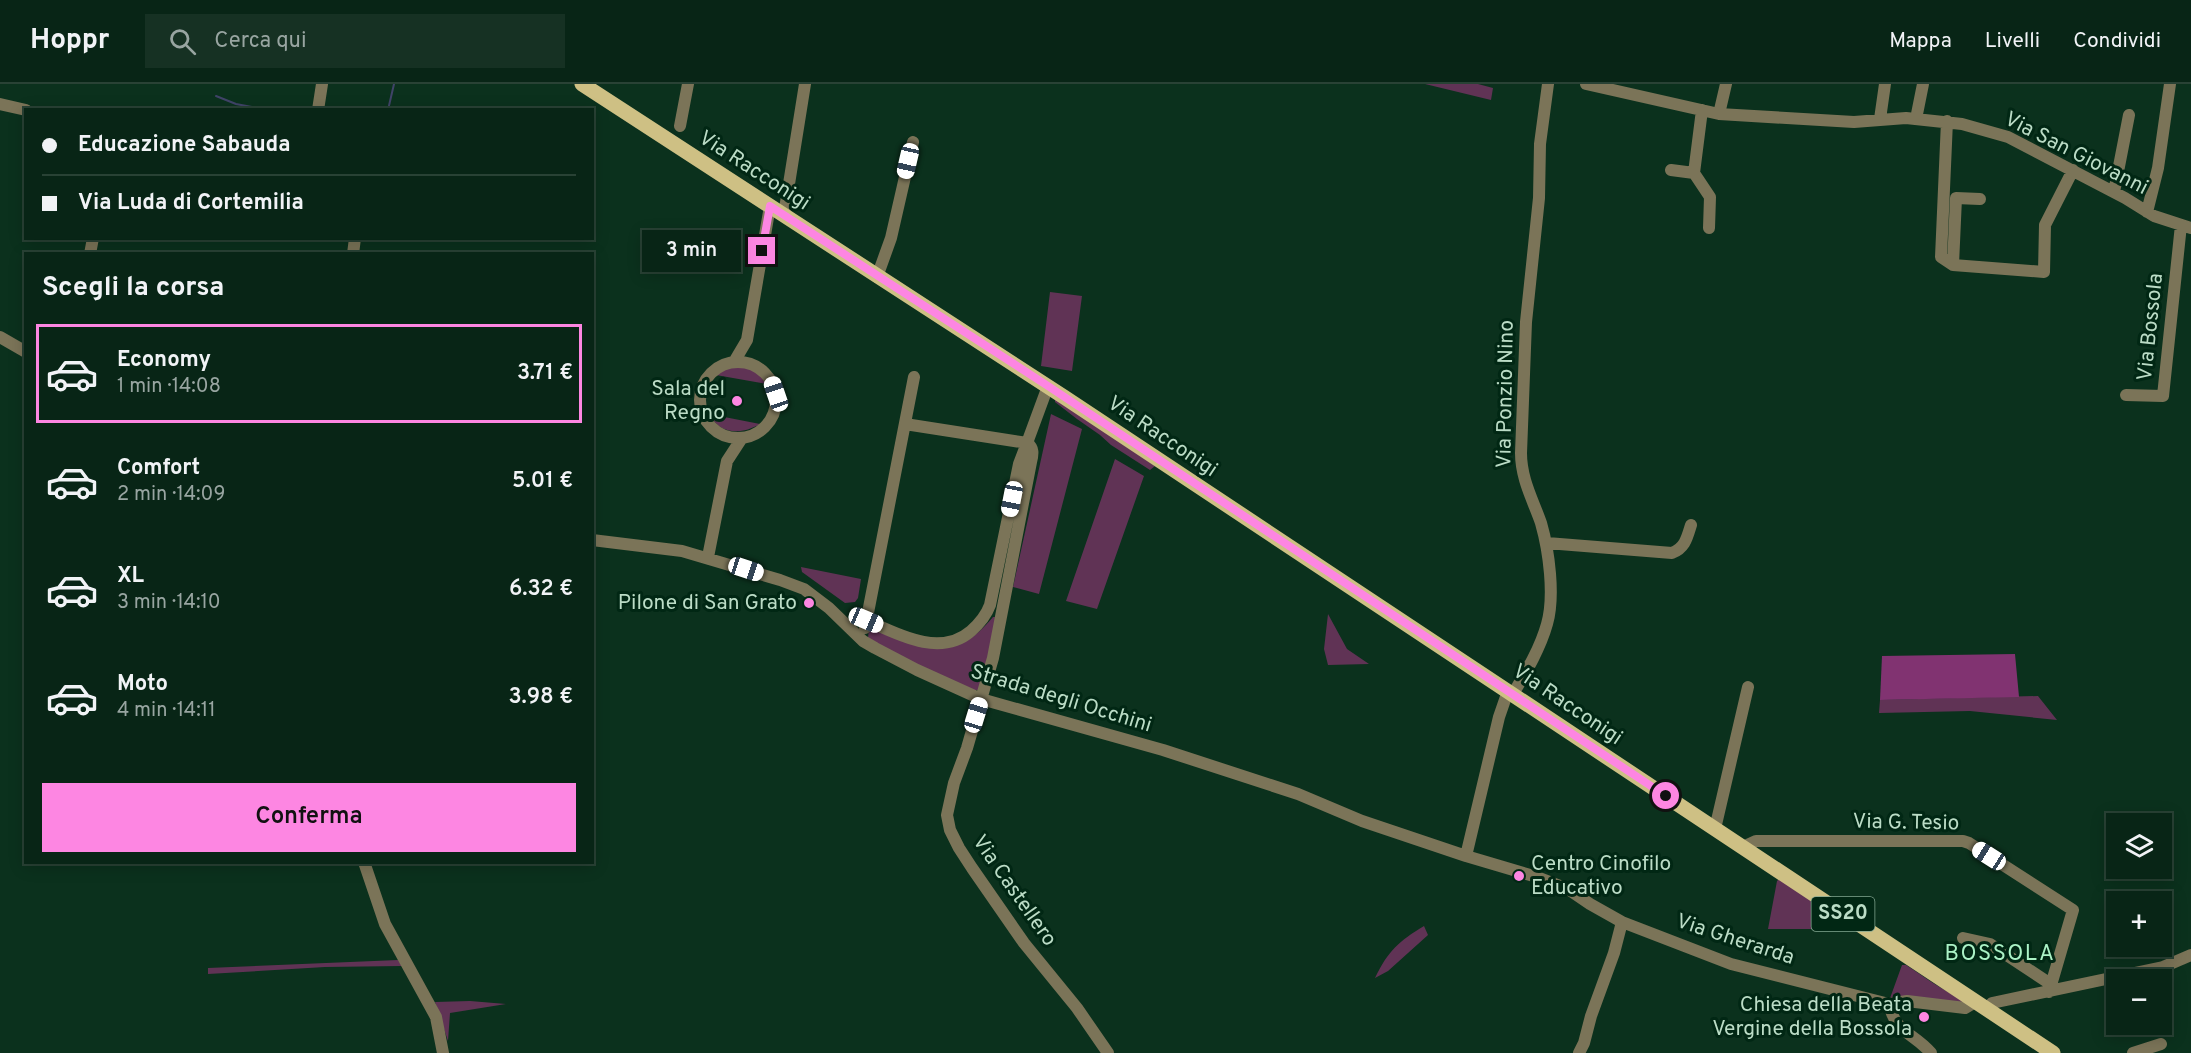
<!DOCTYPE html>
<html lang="it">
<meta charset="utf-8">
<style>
:root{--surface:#082516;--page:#163123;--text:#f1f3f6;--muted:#98a5a1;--line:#294235;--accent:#fd86e2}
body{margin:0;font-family:Overpass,sans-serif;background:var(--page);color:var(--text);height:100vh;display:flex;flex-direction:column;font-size:22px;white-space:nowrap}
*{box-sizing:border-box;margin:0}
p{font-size:20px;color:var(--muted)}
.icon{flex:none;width:33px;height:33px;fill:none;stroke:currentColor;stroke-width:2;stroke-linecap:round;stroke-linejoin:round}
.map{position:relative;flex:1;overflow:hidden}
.details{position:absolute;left:24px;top:168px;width:570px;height:612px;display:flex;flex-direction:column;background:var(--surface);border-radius:0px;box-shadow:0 3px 15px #0003,0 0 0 2px var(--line)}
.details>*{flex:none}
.banner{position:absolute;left:24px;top:24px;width:570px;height:132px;border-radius:0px;box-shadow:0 3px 15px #0003,0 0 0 2px var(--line);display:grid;align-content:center;height:132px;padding:0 18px;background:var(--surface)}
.controls{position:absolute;left:2106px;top:729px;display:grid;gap:12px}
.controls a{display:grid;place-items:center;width:66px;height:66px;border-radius:0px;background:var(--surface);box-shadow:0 3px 15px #0003,0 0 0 2px var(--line);font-size:30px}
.end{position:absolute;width:27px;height:27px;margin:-14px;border:8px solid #fd86e2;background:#111;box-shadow:0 0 0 3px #111}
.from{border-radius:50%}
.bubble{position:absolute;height:42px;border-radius:0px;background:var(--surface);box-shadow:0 3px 15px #0003,0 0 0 2px var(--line);font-size:20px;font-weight:600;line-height:42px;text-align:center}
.car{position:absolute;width:18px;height:36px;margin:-18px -9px;border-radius:8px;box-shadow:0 0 4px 2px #0007;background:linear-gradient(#fff 24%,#345 0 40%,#fff 0 76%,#345 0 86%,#fff 0)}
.banner b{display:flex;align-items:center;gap:21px;height:57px;font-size:22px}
.banner b+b{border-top:2px solid var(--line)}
.banner i{width:15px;height:15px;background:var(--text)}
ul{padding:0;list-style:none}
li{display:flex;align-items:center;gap:18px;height:99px;margin:0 12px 9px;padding:0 6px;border:3px solid transparent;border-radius:0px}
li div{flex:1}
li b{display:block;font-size:22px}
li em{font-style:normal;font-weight:600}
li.active{border-color:var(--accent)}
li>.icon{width:54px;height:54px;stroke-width:1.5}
h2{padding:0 18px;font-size:27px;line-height:72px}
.primary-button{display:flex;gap:12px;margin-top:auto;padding:12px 18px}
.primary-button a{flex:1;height:69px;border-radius:0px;background:var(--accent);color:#111;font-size:24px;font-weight:600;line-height:69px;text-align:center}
header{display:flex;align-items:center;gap:36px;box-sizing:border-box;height:84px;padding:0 30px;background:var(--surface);border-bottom:2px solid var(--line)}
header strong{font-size:28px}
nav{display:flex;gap:33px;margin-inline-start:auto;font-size:21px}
.search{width:420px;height:54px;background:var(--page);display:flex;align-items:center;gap:15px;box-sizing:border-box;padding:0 21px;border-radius:0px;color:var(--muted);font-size:22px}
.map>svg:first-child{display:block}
.green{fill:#603355}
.forest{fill:#813371}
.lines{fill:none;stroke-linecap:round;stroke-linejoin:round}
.stream{stroke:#404468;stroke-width:2}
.minor{stroke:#7b7458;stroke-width:12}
.major{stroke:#cec084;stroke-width:15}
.route{stroke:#fd86e2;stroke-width:8}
.poi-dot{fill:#fd86e2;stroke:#012714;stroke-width:2}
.labels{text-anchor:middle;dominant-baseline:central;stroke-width:6;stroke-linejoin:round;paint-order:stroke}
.shield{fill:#012714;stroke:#83a691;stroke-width:1.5}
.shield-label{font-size:20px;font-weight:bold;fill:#bbdcc6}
.street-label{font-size:21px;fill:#bbdcc6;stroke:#012714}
.poi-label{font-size:21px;fill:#bbdcc6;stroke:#012714;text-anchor:end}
.neighbourhood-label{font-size:22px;letter-spacing:1.5px;fill:#abf2c6;stroke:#012714}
</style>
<header>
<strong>Hoppr</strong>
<div class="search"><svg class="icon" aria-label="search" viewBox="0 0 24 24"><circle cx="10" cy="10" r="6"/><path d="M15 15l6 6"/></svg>Cerca qui</div>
<nav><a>Mappa</a><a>Livelli</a><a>Condividi</a></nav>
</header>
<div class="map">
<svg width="2191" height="969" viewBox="0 0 2191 969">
<rect width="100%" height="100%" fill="#0b311d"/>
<path class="green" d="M1425,0H1478L1493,4L1491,16Z
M1050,208L1082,212L1072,287L1041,282Z
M739,281L756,287L767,300L716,291L730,282Z
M1055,314L1155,382L1150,386L1111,361L1100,351L1077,335L1055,318Z
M709,330L760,340C741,351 720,351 709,330Z
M1051,330L1082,345L1039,510L1013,503Z
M1115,375L1144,392L1097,525L1066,517Z
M801,483L861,495L858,514L855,518L845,519L802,488Z
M1328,530L1347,565L1369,580L1328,581L1324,565Z
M993,533H998L981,606H973L880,564L868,555L869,542C919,561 952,583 993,533Z
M2038,612L2057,636L1970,627L1879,629L1880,616Z
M1781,793L1853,842L1850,845H1768L1777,797Z
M1424,842L1428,851L1388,887L1375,894C1388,867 1399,857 1424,842Z
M398,876L402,882L325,883L208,890V884Z
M1902,881H1906C1926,894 1942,906 1964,916L1962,919L1889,917Z
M470,917L506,920L450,929L448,957L435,918Z"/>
<path class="forest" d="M2015,570L2019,613L1880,616L1882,572Z"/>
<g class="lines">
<path class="stream" d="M216,12L236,20L267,26
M388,26L394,0"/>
<path class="minor" d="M1586,0L1719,30L1854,38L1906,34L1962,40L2008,53L2125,114L2154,132L2191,144
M0,20L26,26
M318,26L322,0
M1719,30L1726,0
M1880,35L1885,0
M1916,35L1923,0
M1947,37L1941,173L1953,181
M680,42L688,0
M1671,86L1694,89L1710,113L1709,144
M1694,89L1702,26
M2114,108L2129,31
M1980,115L1956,114L1953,181L2044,188L2045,141L2073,86
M2147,128L2158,84L2170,0
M784,131L805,0
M90,170L93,154
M353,170L355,154
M877,193L891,154L913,58
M0,253L26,268
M734,278L747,256L770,122
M700 316a38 38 0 1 1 76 0a38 38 0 1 1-76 0Z
M1048,302L1027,359C1034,364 1033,370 1031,378L993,574L967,664L954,699L947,731L950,746L959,764L972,784L1024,859L1077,924L1108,969
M2126,311L2163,312L2181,141
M592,456L682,467L780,496L804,505L829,524L863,557L875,564L917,586L981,615L1163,666L1298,710L1362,737L1466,772
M1547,459L1672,469C1685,464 1687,454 1691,441
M708,473L727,377L742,354
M866,536C897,550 940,574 971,547C980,539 986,532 990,521L1019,380L1027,359L905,340
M865,544L914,293
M1508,607L1499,633L1466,772L1537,793L1568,805L1590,820L1622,838L1731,880L1889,920L1907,917L1965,924L1975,918
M1513,610C1526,588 1540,565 1547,540C1555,512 1549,467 1541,439C1533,416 1521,395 1521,369L1526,238L1539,114L1540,60L1548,0
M1715,745L1748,603
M1743,763L1756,757H1963L1969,759L2073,826L2049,908
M364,778L385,840L436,933L443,969
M1963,854L1990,860L2052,901
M1889,920C1896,950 1913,948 1931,969
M1987,926L1992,919L2163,883L2191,871
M1579,969L1584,959L1591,932L1614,869L1622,838
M2133,969L2161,960"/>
<path class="major" d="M582,0L1064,313L2053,969"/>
</g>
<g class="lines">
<path class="route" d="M762,167L770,122L1048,302L1666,712"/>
</g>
<g class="poi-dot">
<circle cx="737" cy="317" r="6"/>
<circle cx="809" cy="519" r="6"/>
<circle cx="1519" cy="792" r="6"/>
<circle cx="1924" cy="933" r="6"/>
</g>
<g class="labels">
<rect class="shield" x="1811.5" y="813" width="63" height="34" rx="4.5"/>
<g class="shield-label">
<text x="1843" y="830">SS20</text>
</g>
<g class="street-label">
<text transform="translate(2076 70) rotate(27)">Via San Giovanni</text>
<text transform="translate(754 87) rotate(33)">Via Racconigi</text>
<text transform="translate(2151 243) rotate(-84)">Via Bossola</text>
<text transform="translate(1506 310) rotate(-89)">Via Ponzio Nino</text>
<text transform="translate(1162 353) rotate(34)">Via Racconigi</text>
<text transform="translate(1061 615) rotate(17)">Strada degli Occhini</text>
<text transform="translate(1567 621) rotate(34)">Via Racconigi</text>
<text transform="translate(1906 739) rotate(1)">Via G. Tesio</text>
<text transform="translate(1014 807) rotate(55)">Via Castellero</text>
<text transform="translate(1735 856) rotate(18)">Via Gherarda</text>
</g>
<g class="poi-label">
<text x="725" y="305">Sala del<tspan x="725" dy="24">Regno</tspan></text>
<text x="797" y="519">Pilone di San Grato</text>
<text x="1531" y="780" text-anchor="start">Centro Cinofilo<tspan x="1531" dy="24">Educativo</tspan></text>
<text x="1912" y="921">Chiesa della Beata<tspan x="1912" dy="24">Vergine della Bossola</tspan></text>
</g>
<g class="neighbourhood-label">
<text x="2000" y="870">BOSSOLA</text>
</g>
</g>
</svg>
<div class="controls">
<a><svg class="icon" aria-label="layers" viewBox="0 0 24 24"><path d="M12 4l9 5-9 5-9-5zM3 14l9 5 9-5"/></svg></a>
<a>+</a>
<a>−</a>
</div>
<i class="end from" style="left:1666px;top:712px"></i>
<i class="end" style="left:762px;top:167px"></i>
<div class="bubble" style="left:642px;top:146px;width:99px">3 min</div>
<i class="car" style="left:908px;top:77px;rotate:193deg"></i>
<i class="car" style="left:776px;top:310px;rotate:341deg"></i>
<i class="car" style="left:1012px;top:415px;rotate:191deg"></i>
<i class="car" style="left:746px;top:485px;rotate:108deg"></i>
<i class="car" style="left:866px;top:536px;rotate:113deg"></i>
<i class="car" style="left:976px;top:631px;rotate:17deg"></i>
<i class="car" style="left:1989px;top:772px;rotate:302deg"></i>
<div class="banner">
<b><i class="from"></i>Educazione Sabauda</b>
<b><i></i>Via Luda di Cortemilia</b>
</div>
<section class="details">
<h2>Scegli la corsa</h2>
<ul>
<li class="active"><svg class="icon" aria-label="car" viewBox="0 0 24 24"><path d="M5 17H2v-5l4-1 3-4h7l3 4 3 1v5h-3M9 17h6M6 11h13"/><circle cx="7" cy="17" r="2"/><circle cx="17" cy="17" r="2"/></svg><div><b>Economy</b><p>1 min · 14:08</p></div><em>3.71 €</em></li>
<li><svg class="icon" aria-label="car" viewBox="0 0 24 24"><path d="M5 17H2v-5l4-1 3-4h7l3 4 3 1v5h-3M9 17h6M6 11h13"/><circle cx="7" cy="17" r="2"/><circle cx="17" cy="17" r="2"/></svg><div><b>Comfort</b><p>2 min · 14:09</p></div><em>5.01 €</em></li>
<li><svg class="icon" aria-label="car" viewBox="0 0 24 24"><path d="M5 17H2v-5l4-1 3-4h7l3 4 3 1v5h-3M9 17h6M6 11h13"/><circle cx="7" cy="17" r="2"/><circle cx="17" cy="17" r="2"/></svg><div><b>XL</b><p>3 min · 14:10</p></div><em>6.32 €</em></li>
<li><svg class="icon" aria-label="car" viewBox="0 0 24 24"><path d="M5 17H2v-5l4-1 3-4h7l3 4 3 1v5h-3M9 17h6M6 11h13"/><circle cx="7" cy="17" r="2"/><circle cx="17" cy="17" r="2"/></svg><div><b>Moto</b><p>4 min · 14:11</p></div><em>3.98 €</em></li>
</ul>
<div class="primary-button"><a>Conferma</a></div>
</section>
</div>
